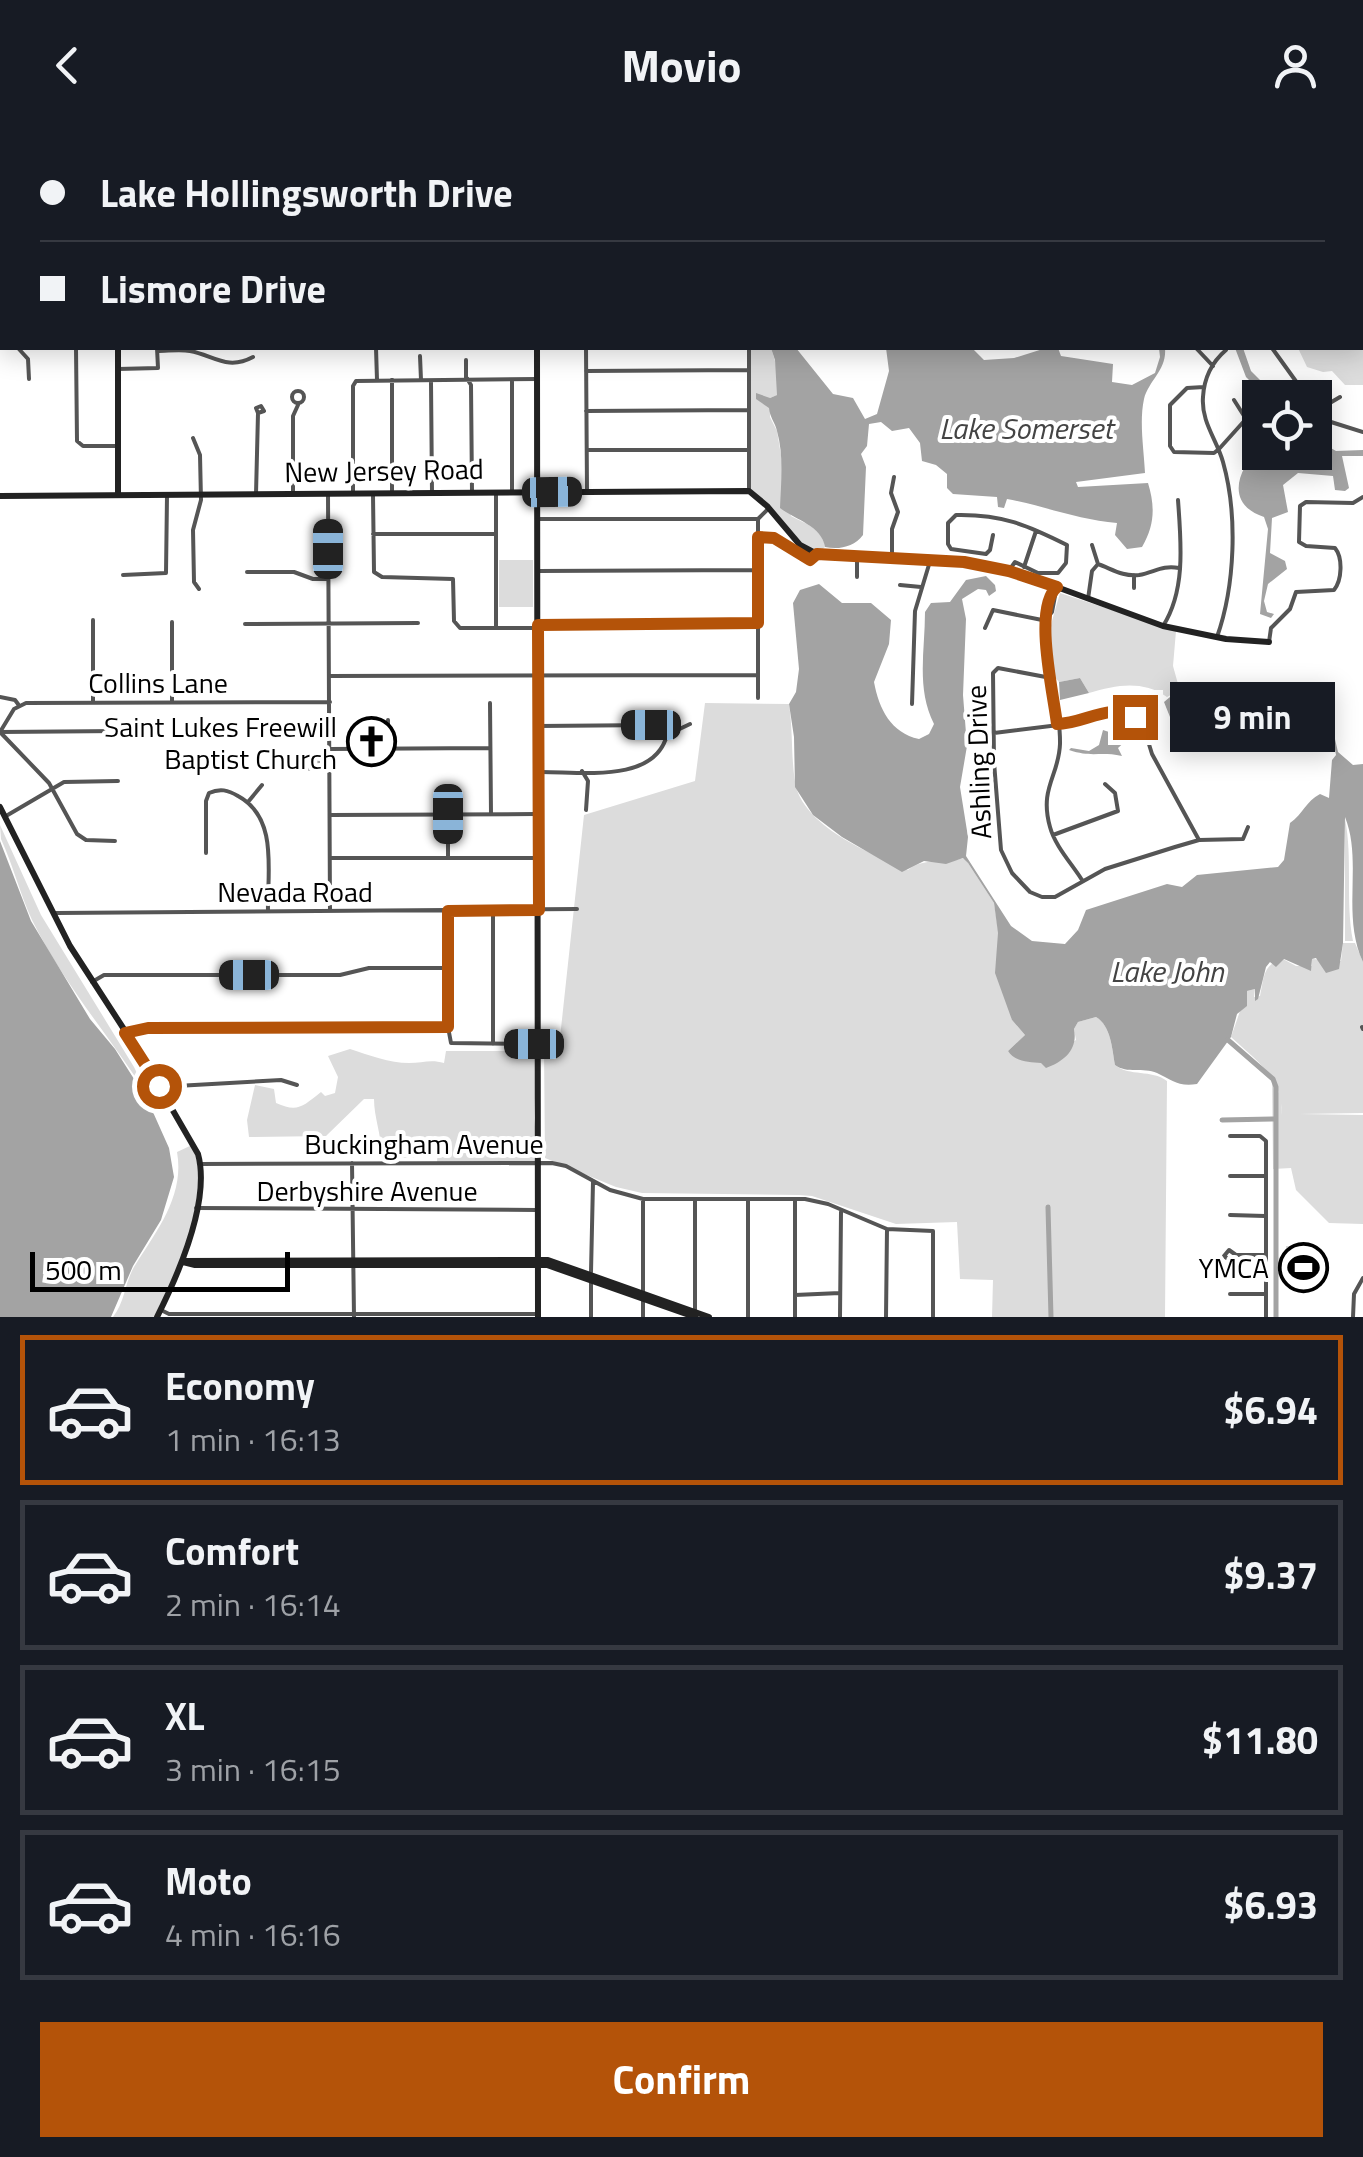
<!DOCTYPE html>
<meta charset="utf-8">
<style>
:root{--surface:#171b24;--page:#242831;--text:#f1f3f6;--muted:#9ea1a6;--line:#363941;--accent:#b45309}
body{margin:0;font-family:"Titillium Web",sans-serif;background:var(--page);color:var(--text);height:100vh;display:flex;flex-direction:column;font-size:38px;white-space:nowrap}
*{box-sizing:border-box;margin:0}
p{font-size:32px;color:var(--muted)}
.icon{flex:none;width:55px;height:55px;fill:none;stroke:currentColor;stroke-width:2;stroke-linecap:round;stroke-linejoin:round}
.map{position:relative;height:1187px;overflow:hidden}
.drawer{display:flex;flex-direction:column;background:var(--surface);flex:1}
.drawer>*{flex:none}
.guide{position:absolute;left:0px;top:0px;width:1365px;height:220px;box-shadow:0 5px 25px #0003;display:grid;align-content:center;height:220px;padding:0 40px;background:var(--surface)}
.controls{position:absolute;left:1242px;top:250px;display:grid;gap:20px}
.controls a{display:grid;place-items:center;width:90px;height:90px;border-radius:0px;background:var(--surface);box-shadow:0 5px 25px #0003;font-size:50px}
.scale{position:absolute;left:30px;bottom:25px;width:260px;box-sizing:border-box;padding-left:10px;border:5px solid #000;border-top:0;font-size:28px;line-height:35px;white-space:nowrap;color:#000;-webkit-text-stroke:8px #fff;paint-order:stroke}
.end{position:absolute;width:45px;height:45px;margin:-22px;border:12px solid #b45309;background:#fff;box-shadow:0 0 0 5px #fff}
.from{border-radius:50%}
.bubble{position:absolute;height:70px;border-radius:0px;background:var(--surface);box-shadow:0 5px 25px #0003;font-size:32px;font-weight:700;line-height:70px;text-align:center}
.car{position:absolute;width:30px;height:60px;margin:-30px -15px;border-radius:12px;box-shadow:0 0 8px 2px #0007;background:linear-gradient(#222 24%,#8ab4d8 0 40%,#222 0 76%,#8ab4d8 0 86%,#222 0)}
.guide b{display:flex;align-items:center;gap:35px;height:95px;font-size:38px}
.guide b+b{border-top:2px solid var(--line)}
.guide i{width:25px;height:25px;background:var(--text)}
ul{padding:18px 0 0;list-style:none}
li{display:flex;align-items:center;gap:30px;height:150px;margin:0 20px 15px;padding:0 20px;border:5px solid var(--line);border-radius:0px}
li div{flex:1}
li b{display:block;font-size:38px}
li em{font-style:normal;font-weight:700}
li.on{border-color:var(--accent)}
li>.icon{width:90px;height:90px;stroke-width:1.5}
.action{display:flex;gap:20px;margin-top:auto;padding:20px 40px}
.action a{flex:1;height:115px;border-radius:0px;background:var(--accent);color:#fff;font-size:40px;font-weight:700;line-height:115px;text-align:center}
header{display:flex;justify-content:space-between;align-items:center;height:130px;padding:0 40px;background:var(--surface);font-size:45px;font-weight:700}
.map>svg:first-child{display:block}
.green{fill:#dcdcdc}
.water{fill:#a3a3a3}
.lines{fill:none;stroke-linecap:round;stroke-linejoin:round}
.canal{stroke:#a3a3a3;stroke-width:5}
.street{stroke:#555;stroke-width:4}
.secondary{stroke:#222;stroke-width:6}
.route{stroke:#b45309;stroke-width:12}
.labels{text-anchor:middle;dominant-baseline:central;stroke-width:8;stroke-linejoin:round;paint-order:stroke}
.street-label{font-size:28px;fill:#000;stroke:#fff}
.poi-label{font-size:28px;fill:#000;stroke:#fff;text-anchor:end}
.water-label{font-size:30px;font-style:italic;fill:#444;stroke:#fff}
</style>
<header><svg class="icon" aria-label="back" viewBox="0 0 24 24"><path d="M15 5l-7 7 7 7"/></svg>Movio<svg class="icon" aria-label="person" viewBox="0 0 24 24"><circle cx="12" cy="8" r="4"/><path d="M4 21q1-7 8-7t8 7"/></svg></header>
<div class="map">
<svg width="1363" height="1187" viewBox="0 0 1363 1187">
<rect width="100%" height="100%" fill="#fff"/>
<path class="green" d="M1363,183V255H1345L1332,241L1323,242L1307,237L1298,218H1362Z
M749,218H771C776,232 780,250 777,265L770,268V287L777,301L791,386C806,394 823,399 825,417L817,424L806,419L749,361Z
M499,430H533V477H499Z
M1060,463L1176,501L1173,536L1178,554L1176,562L1167,567C1142,550 1117,555 1089,563L1080,548L1059,552C1037,528 1053,489 1060,463Z
M705,573L789,574C793,600 791,626 795,652C802,696 871,724 908,740C924,727 944,734 964,728L968,733L994,773L1012,890L1025,905L1008,921C1040,942 1048,928 1076,910L1074,899L1078,892L1096,887C1111,896 1112,918 1115,935C1130,947 1151,939 1167,951L1165,1187H992L993,1150L960,1149L957,1092L896,1094L812,1066L799,1065L642,1063L616,1057L545,1028L544,918L559,917L584,685L695,651Z
M1345,689C1353,729 1345,771 1353,811H1345Z
M0,695L41,785L134,937L148,966C110,907 63,853 32,790C20,764 13,735 1,709Z
M1343,813H1355L1363,832V983L1299,984L1363,985V1094L1329,1093L1296,1060L1291,1038L1273,1039L1272,947L1281,968L1282,985C1283,948 1257,931 1231,907L1247,861L1255,859L1254,867L1260,866C1264,847 1263,834 1283,829L1296,836H1312V829L1341,831Z
M350,919C368,925 390,933 409,933C422,933 431,929 444,933L446,921H529L530,924H537L534,988L539,1032L437,1033L438,1011L443,1008L436,1010V1026L381,1029C383,1008 374,989 374,969H364L326,1006L249,1007L247,990L255,955L274,959L276,973C298,983 303,976 321,962L325,966L335,963L338,947L328,926Z
M192,1015C213,1070 177,1136 155,1187H113C125,1172 125,1152 134,1137C156,1102 185,1066 177,1022Z
M1286,1116H1302V1124H1322V1156H1309L1308,1160H1303L1302,1156H1294L1293,1150H1286Z"/>
<path class="water" d="M771,218H796L833,264L853,268L865,289L877,284L889,241L886,218H972L984,230L1014,228L1046,218H1058L1061,226L1113,234L1112,252L1132,255L1155,243L1160,227L1159,218H1165C1167,240 1149,250 1144,269C1139,292 1144,320 1145,343L1076,352L1078,357L1148,353C1155,376 1155,395 1142,417L1127,419L1115,405L1117,393C1080,390 1044,376 1007,369L1004,378L998,377L997,367L953,364L947,358V344L936,335L922,331L920,313L909,298L892,301L881,292L869,294L867,316L861,324L866,337L863,405C854,417 839,420 825,417C822,396 796,390 780,378C781,352 784,326 777,301C775,292 770,288 769,278L756,269V263L770,268L777,265L775,230Z
M1235,218H1243L1251,241L1277,267H1266L1246,247Z
M1315,309L1336,321L1363,320V326H1342L1349,358L1345,361L1335,360L1333,346L1298,343L1283,355L1288,382L1272,388L1270,423L1285,431L1287,439L1268,454L1264,471L1267,482L1274,484L1271,488L1260,484L1268,399L1264,387C1225,374 1237,340 1260,317V322H1315Z
M986,446L995,455L996,461L989,466L986,460L978,459L962,469L966,489L963,565L967,616L960,657L968,707L966,726L1011,796L1032,811L1065,814L1078,800L1086,780L1167,754L1182,757L1197,745L1278,737L1284,730L1290,693C1303,684 1306,671 1320,664L1329,668L1332,630L1336,625L1327,575L1338,622L1353,635L1363,634V832C1341,784 1363,732 1345,687L1343,813L1339,839L1326,843L1316,828L1312,829L1311,841L1284,829L1276,837L1270,832L1266,837L1258,869L1255,871V859L1247,861V876L1237,884L1231,907L1197,954C1178,957 1172,950 1157,943C1143,937 1127,944 1115,935C1112,918 1111,896 1096,887L1078,892L1074,899C1078,919 1065,931 1046,938L1041,933C1029,932 1015,932 1008,921L1025,905L1012,890L995,843L998,803L994,773L968,733L963,728L946,734L924,731L902,742L842,707L813,685L795,657L794,607L789,574L796,562L799,539L793,473L800,460L819,454L842,473H871L891,490L889,514L874,552C879,579 891,603 919,609L929,604L934,594C916,558 925,521 925,482L931,473L950,472L966,450Z
M1080,548L1089,563L1060,570L1059,552Z
M1176,562L1180,564L1178,607L1164,572Z
M1103,600L1109,602L1114,611L1123,600H1130L1129,608L1118,618L1122,626C1099,621 1093,628 1069,620L1071,618L1089,621L1099,615Z
M316,624L324,630L321,640L304,641L297,631L304,625Z
M0,711L31,791L90,889L115,919L148,971L169,1018L174,1047L161,1090L133,1136L111,1187H0Z"/>
<g class="lines">
<path class="canal" d="M1228,910L1273,949L1276,957V1187
M1222,990L1274,989
M1048,1077L1051,1187"/>
<path class="street" d="M29,0V2
M156,0V2
M200,0V2
M268,0L274,2
M748,0V2
M257,2L258,0
M627,2H706
M0,49H2
M0,90H2
M0,133H2
M0,202L2,204
M18,218L28,229L29,249
M76,218L77,311L83,316H118
M376,218L377,250
M586,218L587,361
M749,218V361
M1196,218L1213,236
M1272,218L1308,268
M157,221C168,221 180,219 190,221C213,225 227,241 253,227
M420,226L421,250
M466,230V247L471,255L472,362
M118,239L158,238L157,218
M586,241L749,240
M392,250V363
M512,251V361
M431,252L432,363
M1204,257L1187,258L1170,275V316L1174,322L1214,323L1219,319L1246,289L1234,270
M292 267a6 6 0 1 1 12 0a6 6 0 1 1-12 0Z
M261,276L264,281L258,283L256,278Z
M1315,276L1331,292L1363,302
M1318,280L1340,267
M586,281L749,280
M193,308L200,325L201,370L193,400L194,452L199,459
M587,320H749
M353,363V256L356,251L537,249
M496,363V498
M256,364L258,283
M293,364V286L298,275
M328,364L330,781
M373,365L374,442L382,447L453,449L454,491L460,498H534L540,493H758
M538,389H758
M373,404H496
M993,405L990,420L986,424L951,419L948,414V393L956,385C1002,384 1027,395 1067,415L1066,433L1058,443H1038L1015,432L1010,439
M758,407H774L810,430L817,424
M1092,415L1098,434
M857,426V447
M892,427V399L898,382L891,363L894,347
M1024,437L1036,401
M538,441L758,440
M247,442H294L313,449H328
M123,445L166,443L167,366
M900,455L921,457
M1134,458V445
M1055,461L1051,462C1035,511 1061,563 1060,614C1059,646 1039,658 1050,697C1055,716 1072,734 1082,750
M1088,469L1092,441L1098,434C1112,439 1123,447 1139,445C1155,442 1162,435 1179,438
M1048,487L1052,482L1056,461
M172,492V572
M245,494L418,493
M1163,496C1186,460 1181,412 1178,370
M985,498L993,480L1047,491
M1217,507C1235,456 1238,385 1223,332C1217,310 1201,292 1203,267C1204,249 1212,232 1226,220
M1269,512L1271,498L1290,479L1296,462L1334,460C1342,450 1343,428 1335,418L1306,416L1299,412L1300,376L1306,372L1353,373L1363,367
M329,546L758,545
M1051,548L998,538L993,543L994,632L1001,720L1012,743L1030,762L1042,767H1055L1105,739L1175,717L1199,710L1243,709L1248,697
M0,567L15,570L18,574
M758,568V389L769,378
M93,573V490
M490,573L491,684
M912,574L915,481L931,428
M388,590V618
M538,596L657,595L667,605
M0,602L14,579L26,573L330,572
M0,602L49,653L77,704L86,710L115,711
M0,602L120,601
M994,603L1075,593L1111,581L1128,583L1144,598L1152,624L1199,710
M667,605L690,594
M330,619L490,618
M582,641L588,651L586,680
M538,642C577,641 654,655 667,605
M248,672L262,655
M331,685L536,684
M6,686L64,652L118,651
M1053,705L1118,681L1115,663L1105,654
M206,723V671L209,663C220,658 228,660 238,666C279,688 267,743 268,781
M330,728H535
M448,728V684
M448,781V897L451,913L537,914
M56,783L577,779
M92,852L104,845H340L369,838H448
M1362,897L1363,899
M125,903L149,898L448,897
M493,914V781
M159,957L281,950L297,955
M1230,1006H1260L1266,1011V1187
M352,1033L354,1187
M200,1034L552,1033L566,1036L610,1060L643,1069H805L828,1074L887,1099L933,1101V1187
M1230,1046H1265
M196,1078L537,1080
M1230,1085L1265,1086
M1236,1125L1231,1131L1224,1126L1229,1120L1236,1125H1266
M591,1142L593,1052
M1230,1164H1265
M795,1165L840,1163
M161,1180L169,1184H538
M695,1182V1069
M591,1187V1152
M643,1187V1069
M748,1187V1069
M795,1187V1069
M840,1187L841,1082
M886,1187L887,1099
M1353,1187L1354,1164L1363,1148"/>
<path class="secondary" d="M116,0V2
M537,0V2
M0,7H2
M118,218V365
M537,218L538,1187
M0,366L749,361L767,376L800,415L817,424L931,428L984,435L1043,452L1163,496L1226,509L1269,512
M0,677L70,816L142,927L198,1024C211,1072 178,1145 157,1187
M182,1131L548,1130L709,1187
M183,1132L195,1135H547L695,1187"/>
</g>
<g class="lines">
<path class="route" d="M159,956L125,903L148,898L448,897V781L539,780L538,495L758,493V407L774,408L810,430L817,424L964,432L1009,441L1057,457C1033,477 1053,561 1057,594C1084,594 1110,572 1135,587"/>
</g>
<defs>
<symbol id="church-ring" viewBox="-11 -11 22 22"><circle r="9.5" fill="#fff" stroke="#000" stroke-width="1.5"/><path d="M-1.2-6h2.4v3.5h3.3v2.4h-3.3V6h-2.4V-.1h-3.3v-2.4h3.3Z" fill="#000"/></symbol>
<symbol id="stadium-ring" viewBox="-11 -11 22 22"><circle r="9.5" fill="#fff" stroke="#000" stroke-width="1.5"/><path d="M0-5a6.5 5 0 1 0 0 10a6.5 5 0 1 0 0-10ZM-3.5-1.8h7v3.6h-7Z" fill="#000"/></symbol>
</defs>
<g fill-rule="evenodd">
<use href="#church-ring" x="344" y="584" width="55" height="55"/>
<use href="#stadium-ring" x="1276" y="1110" width="55" height="55"/>
</g>
<g class="labels">
<g class="street-label">
<text transform="translate(384 340) rotate(-1)">New Jersey Road</text>
<text x="158" y="552">Collins Lane</text>
<text transform="translate(978 632) rotate(-92)">Ashling Drive</text>
<text x="295" y="761">Nevada Road</text>
<text x="424" y="1013">Buckingham Avenue</text>
<text x="367" y="1060">Derbyshire Avenue</text>
</g>
<g class="poi-label">
<text x="337" y="596">Saint Lukes Freewill<tspan x="337" dy="32">Baptist Church</tspan></text>
<text x="1269" y="1137">YMCA</text>
</g>
<g class="water-label">
<text x="1026" y="298">Lake Somerset</text>
<text x="1167" y="841">Lake John</text>
</g>
</g>
</svg>
<div class="controls">
<a><svg class="icon" aria-label="locate" viewBox="0 0 24 24"><circle cx="12" cy="12" r="6"/><path d="M12 2v4M12 18v4M2 12h4M18 12h4"/></svg></a>
</div>
<div class="scale">500 m</div>
<i class="end from" style="left:159px;top:956px"></i>
<i class="end" style="left:1135px;top:587px"></i>
<div class="bubble" style="left:1170px;top:552px;width:165px">9 min</div>
<i class="car" style="left:552px;top:362px;rotate:89deg"></i>
<i class="car" style="left:328px;top:419px;rotate:0deg"></i>
<i class="car" style="left:651px;top:595px;rotate:270deg"></i>
<i class="car" style="left:448px;top:684px;rotate:180deg"></i>
<i class="car" style="left:249px;top:845px;rotate:270deg"></i>
<i class="car" style="left:534px;top:914px;rotate:270deg"></i>
<div class="guide">
<b><i class="from"></i>Lake Hollingsworth Drive</b>
<b><i></i>Lismore Drive</b>
</div>
</div>
<section class="drawer">
<ul>
<li class="on"><svg class="icon" aria-label="car" viewBox="0 0 24 24"><path d="M5 17H2v-5l4-1 3-4h7l3 4 3 1v5h-3M9 17h6M6 11h13"/><circle cx="7" cy="17" r="2"/><circle cx="17" cy="17" r="2"/></svg><div><b>Economy</b><p>1 min · 16:13</p></div><em>$6.94</em></li>
<li><svg class="icon" aria-label="car" viewBox="0 0 24 24"><path d="M5 17H2v-5l4-1 3-4h7l3 4 3 1v5h-3M9 17h6M6 11h13"/><circle cx="7" cy="17" r="2"/><circle cx="17" cy="17" r="2"/></svg><div><b>Comfort</b><p>2 min · 16:14</p></div><em>$9.37</em></li>
<li><svg class="icon" aria-label="car" viewBox="0 0 24 24"><path d="M5 17H2v-5l4-1 3-4h7l3 4 3 1v5h-3M9 17h6M6 11h13"/><circle cx="7" cy="17" r="2"/><circle cx="17" cy="17" r="2"/></svg><div><b>XL</b><p>3 min · 16:15</p></div><em>$11.80</em></li>
<li><svg class="icon" aria-label="car" viewBox="0 0 24 24"><path d="M5 17H2v-5l4-1 3-4h7l3 4 3 1v5h-3M9 17h6M6 11h13"/><circle cx="7" cy="17" r="2"/><circle cx="17" cy="17" r="2"/></svg><div><b>Moto</b><p>4 min · 16:16</p></div><em>$6.93</em></li>
</ul>
<div class="action"><a>Confirm</a></div>
</section>
